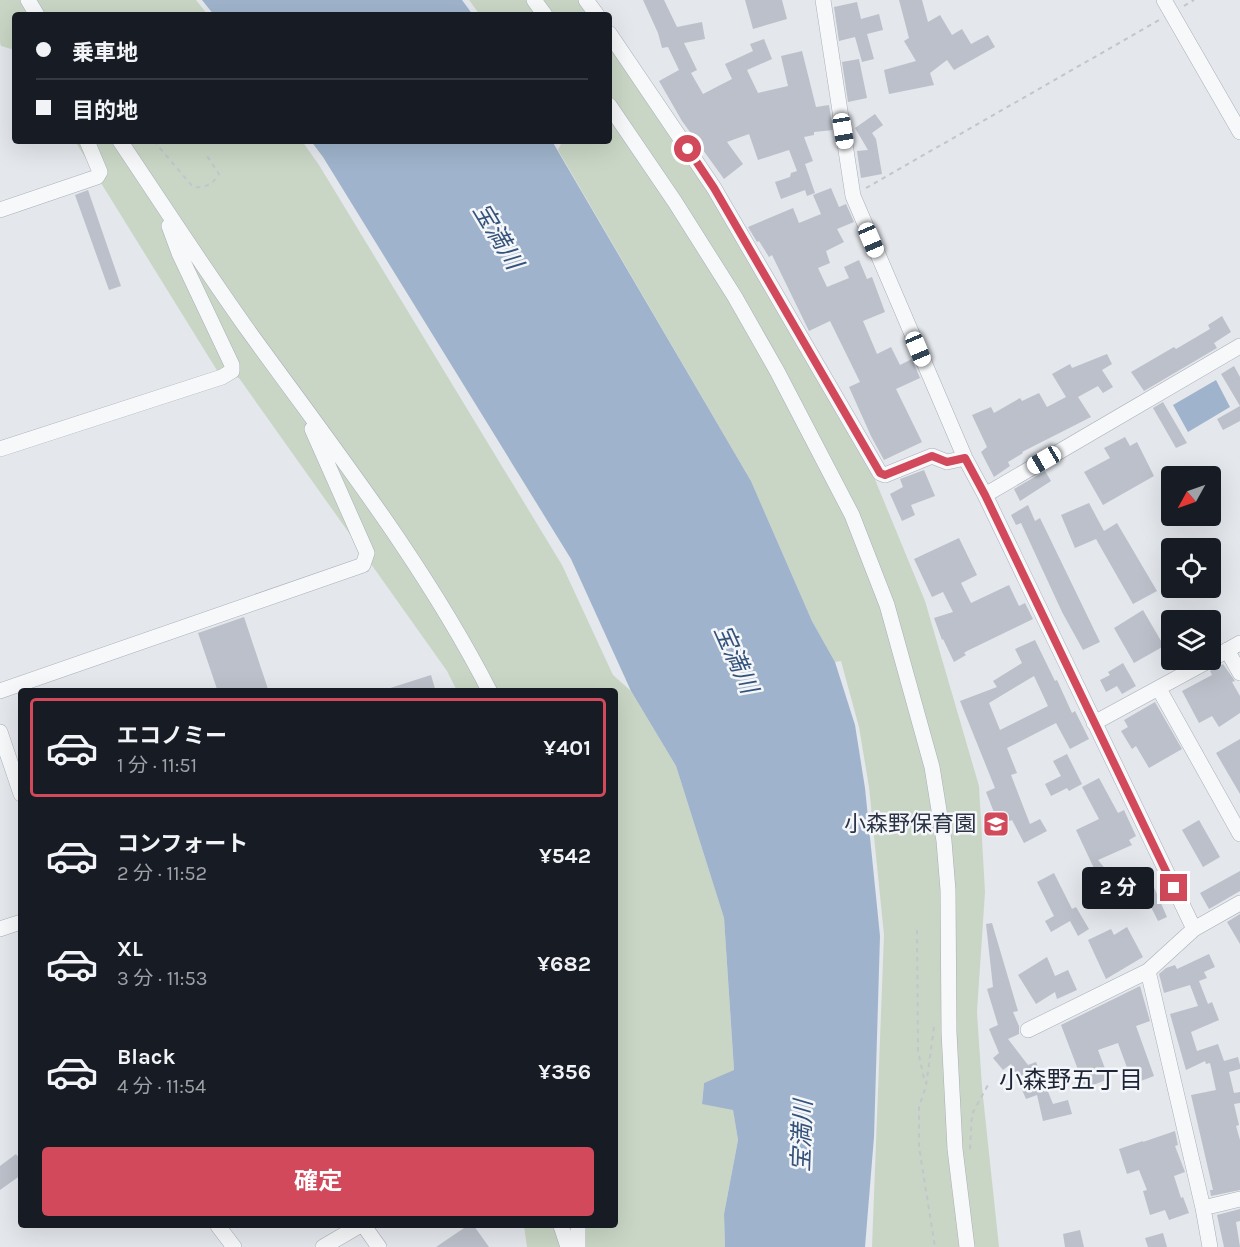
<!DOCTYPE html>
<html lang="ja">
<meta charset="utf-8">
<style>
:root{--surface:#171b24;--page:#242831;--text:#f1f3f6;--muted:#9ea1a6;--line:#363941;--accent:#d1495b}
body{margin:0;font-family:Karla,"Noto Sans JP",sans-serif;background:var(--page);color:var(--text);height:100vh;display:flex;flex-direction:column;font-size:22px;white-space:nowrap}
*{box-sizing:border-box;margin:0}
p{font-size:20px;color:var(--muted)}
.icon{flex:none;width:33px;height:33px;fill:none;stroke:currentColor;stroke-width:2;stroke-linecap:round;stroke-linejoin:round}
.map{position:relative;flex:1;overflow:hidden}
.panel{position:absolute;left:18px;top:688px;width:600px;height:540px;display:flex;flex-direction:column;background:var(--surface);border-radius:6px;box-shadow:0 6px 24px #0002}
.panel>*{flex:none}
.banner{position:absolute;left:12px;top:12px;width:600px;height:132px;border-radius:6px;box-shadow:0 6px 24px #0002;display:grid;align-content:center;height:132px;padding:0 24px;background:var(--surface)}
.needle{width:39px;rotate:230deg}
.fabs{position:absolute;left:1161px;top:466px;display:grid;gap:12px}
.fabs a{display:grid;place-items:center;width:60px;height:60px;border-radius:6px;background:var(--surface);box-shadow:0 6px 24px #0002;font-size:30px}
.end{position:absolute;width:27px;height:27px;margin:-14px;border:8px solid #d1495b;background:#fff;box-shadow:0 0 0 3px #fff}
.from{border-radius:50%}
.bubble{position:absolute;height:42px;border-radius:6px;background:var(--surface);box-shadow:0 6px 24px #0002;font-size:20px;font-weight:700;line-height:42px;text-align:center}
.car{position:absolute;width:18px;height:36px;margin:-18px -9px;border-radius:8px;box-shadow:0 0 4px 2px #0007;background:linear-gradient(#fff 24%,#345 0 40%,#fff 0 76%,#345 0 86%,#fff 0)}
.banner b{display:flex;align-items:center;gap:21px;height:57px;font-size:22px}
.banner b+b{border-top:2px solid var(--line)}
.banner i{width:15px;height:15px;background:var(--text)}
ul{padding:10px 0 0;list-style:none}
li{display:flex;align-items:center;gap:18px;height:99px;margin:0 12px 9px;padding:0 12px;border:3px solid transparent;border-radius:6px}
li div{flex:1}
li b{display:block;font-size:22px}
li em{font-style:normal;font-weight:700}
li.selected{border-color:var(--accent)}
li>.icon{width:54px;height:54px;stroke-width:1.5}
.button{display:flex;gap:12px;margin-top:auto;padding:12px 24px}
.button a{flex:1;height:69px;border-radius:6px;background:var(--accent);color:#fff;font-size:24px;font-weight:700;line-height:69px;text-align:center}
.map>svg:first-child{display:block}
.green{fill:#c9d6c5}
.water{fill:#9fb4cc}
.building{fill:#bbc0ca;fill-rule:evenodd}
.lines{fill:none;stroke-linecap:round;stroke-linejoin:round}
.street-casing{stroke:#a9aeb7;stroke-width:16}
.path{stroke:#c2c5cb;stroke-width:2;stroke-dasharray:4.5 4.5;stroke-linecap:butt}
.street{stroke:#f7f8fa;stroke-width:15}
.route{stroke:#d1495b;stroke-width:8}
.labels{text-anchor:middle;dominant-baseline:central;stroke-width:5;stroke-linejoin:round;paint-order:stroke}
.poi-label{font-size:22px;fill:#2b3445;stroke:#f4f6f9;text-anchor:end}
.water-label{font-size:24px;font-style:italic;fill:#34527a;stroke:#f4f6f9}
.neighbourhood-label{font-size:24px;fill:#1d2536;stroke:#f4f6f9}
</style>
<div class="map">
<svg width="1240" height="1247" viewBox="0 0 1240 1247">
<rect width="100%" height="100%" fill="#e4e7ec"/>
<path class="green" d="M0,0H196L208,15H15V50L1,46L0,43Z
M469,0H578L589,15H480Z
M609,44L674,134L809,359L874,477L925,601L979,786L985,892L977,1012L982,1087L999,1247H872L884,935L869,787L859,727L841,661L835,662L812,621L751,481L558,150L561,144L559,141H609Z
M75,141H302L319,165L562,565L613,675L631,691L676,766L724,918L734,1071L704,1083L702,1103L733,1109L738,1140L724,1214L725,1247H527L524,1226H615V692L457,691L447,671L239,378L218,372Z"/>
<path class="water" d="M202,0H462L473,15H214Z
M311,141H552L751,481L812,621L835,662L855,725L865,788L880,936L874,1137L865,1247H725L724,1214L738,1140L733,1110L702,1104L704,1083L734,1070L724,918L676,766L631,691L571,559L323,157Z
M1216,380L1230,407L1188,432L1173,405Z"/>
<path class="building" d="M643,0H664L677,27L702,22L705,39L684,43L697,70L691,73L703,94L732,79L725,64L753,51L750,44L764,39L772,59L747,70L758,93L788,86L781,56L802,51L816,107L829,105L833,130L814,132V135L804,137L813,161L805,164L815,193L807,196L805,190L781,199L775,182L790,177L791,173L797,171L789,150L758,160L749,134L727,142L743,164L724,179L682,121L659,81L679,70L668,47L662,48L658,33Z
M745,0H782L787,19L753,29Z
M899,0H922L928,22L940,15L952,35L962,29L971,44L988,35L995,47L954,70L947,60L930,73L934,85L889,94L884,70L916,61L904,41L909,38Z
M857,2L861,19L879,14L883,30L867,34L874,59L862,62L855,37L839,41L834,7Z
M859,59L867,98L848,102L842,62Z
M875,114L883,125L872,133L876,139L882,174L861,178L857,151L868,150L855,128Z
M831,188L839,207L846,204L854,222L837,229L844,242L826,251L830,263L818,268L827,287L849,278L844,267L859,260L867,279L872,277L885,312L863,321L877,354L891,347L900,365L912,359L920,378L896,389L922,442L884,460L871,436L849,387L860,382L830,321L809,331L772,255L769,257L759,241L757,242L748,227L793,208L799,223L821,214L813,195Z
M88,190L121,286L109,290L75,195Z
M1222,316L1231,332L1214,343L1217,348L1144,391L1131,372L1174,347L1176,349L1210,329L1208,325Z
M1107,354L1112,364L1102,370L1113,387L1103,393L1098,386L1078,397L1091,417L1022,452L1023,453L1008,462L1010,466L994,477L981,452L987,447L972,415L991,407L994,413L1020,398L1022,401L1039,393L1047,407L1066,397L1052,374L1070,364L1072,368Z
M1234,366L1240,377V421L1223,430L1217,419L1240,406L1221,374Z
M1163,402L1187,443L1176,448L1153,408Z
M1125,437L1130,446L1137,442L1154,476L1103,505L1084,472L1110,458L1104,448Z
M924,470L935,496L911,505L915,515L902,521L890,494L903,487L900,479Z
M1045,471L1051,481L1020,501L1014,489Z
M1089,503L1104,531L1117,523L1157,591L1133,604L1096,539L1075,548L1061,515Z
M1028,505L1035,521L1040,518L1100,642L1083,650L1062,612L1021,523L1016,525L1011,515Z
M959,538L977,575L961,583L971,603L1009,585L1019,606L1025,603L1033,619L967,651L964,653L966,655L954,662L943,639L942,640L934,618L953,612L943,592L932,597L914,559Z
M1143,610L1164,646L1134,663L1114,628Z
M244,617L269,692H218L198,633Z
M1035,640L1055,681L1057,680L1072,713L1075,711L1089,739L1070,749L1056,723L1007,748L1017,773L1011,775L1030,824L1040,819L1047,831L1024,843L1012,820L999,825L986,792L995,788L960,701L997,687L993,681L1022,663L1015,649ZM1034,676L1048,706L1000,730L989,703Z
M1123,663L1136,686L1122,694L1117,686L1106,692L1100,680L1110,675L1108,672Z
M1223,664L1235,681L1232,682L1240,696V713L1219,727L1212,716L1199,723L1182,691L1212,675L1210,671Z
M431,675L436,692H385L384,690Z
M1155,702L1182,749L1149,768L1136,746L1132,749L1121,731L1128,727L1124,720Z
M1240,739V794L1216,753Z
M1067,754L1082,784L1069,791L1067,788L1051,796L1045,784L1061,776L1053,761Z
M1099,778L1118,813L1124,810L1136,836L1129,840L1132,845L1098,860L1117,883L1105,893L1096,897L1090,884L1099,879L1076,830L1099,819L1082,787Z
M1199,820L1220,857L1203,867L1182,830Z
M1240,871V891L1209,909L1200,893Z
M1054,873L1072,909L1076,907L1089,929L1078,936L1070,921L1051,932L1045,921L1054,916L1037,882Z
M1149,876L1167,917L1158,921L1149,903L1138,907L1128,885Z
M1240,914V944L1227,922Z
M992,923L1018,1011L1013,1012L1019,1026V1034L1008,1039L1028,1065L1036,1062L1053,1104L1068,1100L1072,1114L1043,1121L1037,1095L1026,1099L1011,1064L1003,1070L993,1058L999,1053L989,1029L998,1025L987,989L993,987L986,924Z
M1127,927L1143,957L1106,979L1088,940L1111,929L1114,935Z
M1209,954L1215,967L1204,972L1207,978L1199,981L1208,1004L1212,1002L1219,1020L1191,1032L1197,1051L1218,1044L1224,1061L1238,1057L1240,1065V1069L1229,1072L1234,1093L1240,1092V1103L1234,1104L1239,1125L1236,1126L1240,1140V1190L1211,1196L1210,1190H1213L1191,1095L1216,1090L1210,1063L1206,1064L1205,1061L1186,1070L1170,1014L1198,1006L1190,985L1164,993L1159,974L1166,968L1175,965L1177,969Z
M1047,957L1055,976L1068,970L1077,990L1057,999L1055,992L1036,1004L1018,975Z
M1140,986L1150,1021L1136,1026L1154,1076L1133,1084L1118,1043L1098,1050L1109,1079L1085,1088L1061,1025Z
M1175,1131L1178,1145L1175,1146L1185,1172L1174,1176L1181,1198L1183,1197L1189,1213L1169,1220L1165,1210L1150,1215L1143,1191L1147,1190L1139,1170L1127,1174L1119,1149L1143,1141V1142Z
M16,1154L21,1161V1175L0,1190V1166Z
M1240,1209V1221L1236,1222L1240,1247H1224L1217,1215Z
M467,1226H474L489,1247H436Z
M1080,1230L1084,1247H1065L1063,1234Z
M1163,1233L1167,1247H1148L1145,1238Z"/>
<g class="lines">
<defs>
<path id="street" d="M28,0L37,15
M534,0L545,15
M586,0L597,15
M823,0L853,196L965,458L985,495L1194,929
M1164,0L1240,132
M609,33L714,188L880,473L885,475L932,456L947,462L965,458
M609,105L675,202L735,297L777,371L852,515L887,605L932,767L944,841L948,890L949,1032L955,1149L967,1247
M120,141C163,205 205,270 250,333C334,449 424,563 490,692
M0,210L97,177L100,172L87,141
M0,449L222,377L232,371V365L179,253L169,226
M985,495L1240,346
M1227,650L1240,673
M1210,660L1240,643
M1159,689L1240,834
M0,691L363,565L367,553L312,429
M1094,723L1210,660
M0,732L21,794
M0,929L21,922
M1148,971L1203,1208L1210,1247
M1028,1030L1148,971L1194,929L1240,903
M1203,1208L1240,1199
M218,1226L234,1247
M364,1226L379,1247
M561,1226L568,1247
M323,1247L359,1226
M578,1247V1226"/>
</defs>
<use href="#street" class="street-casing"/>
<path class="path" d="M1184,6L1194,0
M154,141L193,187C206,188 212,185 219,174L207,156
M866,188L1161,19
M917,930L918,1051L925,1083
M934,1027L926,1086L919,1107V1147L935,1247
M970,1149L972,1114L988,1085"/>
<use href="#street" class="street"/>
</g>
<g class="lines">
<path class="route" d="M688,149L714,188L880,473L885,475L932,456L947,462L965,458L985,495L1174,888"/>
</g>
<defs>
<symbol id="school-square" viewBox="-11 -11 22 22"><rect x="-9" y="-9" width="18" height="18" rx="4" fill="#d1495b" stroke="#f4f6f9"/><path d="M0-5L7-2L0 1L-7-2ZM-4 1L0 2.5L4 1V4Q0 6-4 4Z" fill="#fff"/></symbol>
</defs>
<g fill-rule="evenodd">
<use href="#school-square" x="981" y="809" width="30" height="30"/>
</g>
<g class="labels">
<g class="poi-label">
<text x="976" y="824">小森野保育園</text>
</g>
<g class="water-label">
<text transform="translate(498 236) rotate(59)">宝満川</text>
<text transform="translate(736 659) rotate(66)">宝満川</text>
<text transform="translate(802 1136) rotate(-88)">宝満川</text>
</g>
<g class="neighbourhood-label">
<text x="1071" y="1080">小森野五丁目</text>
</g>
</g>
</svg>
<div class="fabs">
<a><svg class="needle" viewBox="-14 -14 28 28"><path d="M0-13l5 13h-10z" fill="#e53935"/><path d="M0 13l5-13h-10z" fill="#9ea1a6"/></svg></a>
<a><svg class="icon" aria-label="locate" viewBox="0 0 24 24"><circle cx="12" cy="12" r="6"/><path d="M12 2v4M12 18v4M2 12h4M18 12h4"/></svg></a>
<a><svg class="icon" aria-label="layers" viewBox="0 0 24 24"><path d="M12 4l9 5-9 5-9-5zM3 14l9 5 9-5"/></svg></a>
</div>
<i class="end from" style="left:688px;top:149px"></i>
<i class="end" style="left:1174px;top:888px"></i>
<div class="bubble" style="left:1082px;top:867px;width:72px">2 分</div>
<i class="car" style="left:843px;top:131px;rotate:171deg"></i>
<i class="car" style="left:871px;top:240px;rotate:157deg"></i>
<i class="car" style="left:918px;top:349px;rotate:157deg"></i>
<i class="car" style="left:1044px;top:460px;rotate:240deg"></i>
<div class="banner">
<b><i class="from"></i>乗車地</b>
<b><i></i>目的地</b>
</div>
<section class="panel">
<ul>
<li class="selected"><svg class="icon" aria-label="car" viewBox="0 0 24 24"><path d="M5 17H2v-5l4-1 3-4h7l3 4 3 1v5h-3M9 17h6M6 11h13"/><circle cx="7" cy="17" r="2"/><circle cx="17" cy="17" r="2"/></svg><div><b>エコノミー</b><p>1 分 · 11:51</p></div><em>¥401</em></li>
<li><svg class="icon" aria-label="car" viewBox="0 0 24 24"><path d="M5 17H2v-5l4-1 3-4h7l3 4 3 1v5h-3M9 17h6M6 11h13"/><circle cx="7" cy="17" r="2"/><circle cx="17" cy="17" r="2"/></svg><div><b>コンフォート</b><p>2 分 · 11:52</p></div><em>¥542</em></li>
<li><svg class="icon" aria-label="car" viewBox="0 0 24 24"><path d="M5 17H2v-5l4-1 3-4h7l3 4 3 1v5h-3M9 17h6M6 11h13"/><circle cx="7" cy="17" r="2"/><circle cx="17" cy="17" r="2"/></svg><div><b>XL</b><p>3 分 · 11:53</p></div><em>¥682</em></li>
<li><svg class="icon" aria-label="car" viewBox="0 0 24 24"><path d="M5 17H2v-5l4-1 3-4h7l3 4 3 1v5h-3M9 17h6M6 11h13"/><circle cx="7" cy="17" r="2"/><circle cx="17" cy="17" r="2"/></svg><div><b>Black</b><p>4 分 · 11:54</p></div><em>¥356</em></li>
</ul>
<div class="button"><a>確定</a></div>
</section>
</div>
